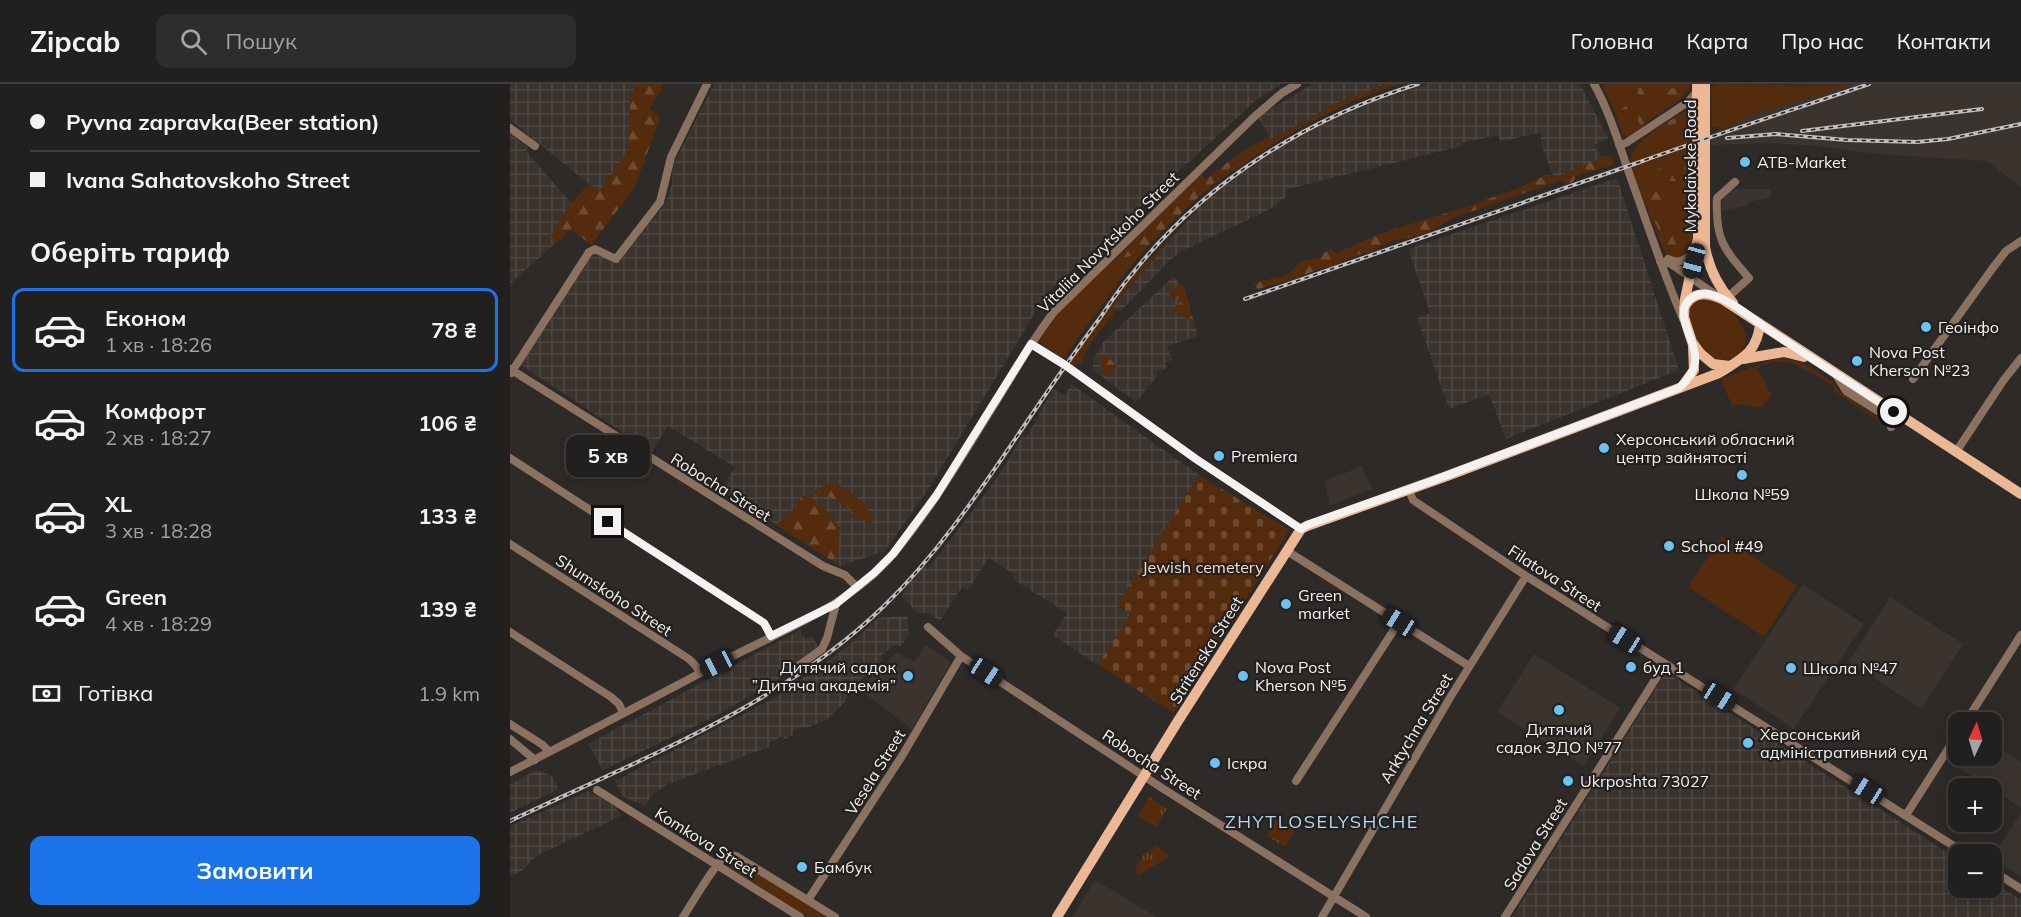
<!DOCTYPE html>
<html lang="uk">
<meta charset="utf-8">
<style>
:root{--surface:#22201e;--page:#2e2d2b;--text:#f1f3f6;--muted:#a2a3a4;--line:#3f3e3c;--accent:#1a73e8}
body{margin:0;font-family:Mulish,sans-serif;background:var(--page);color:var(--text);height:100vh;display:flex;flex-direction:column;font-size:22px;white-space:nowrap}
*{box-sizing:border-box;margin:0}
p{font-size:20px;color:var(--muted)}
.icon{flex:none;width:33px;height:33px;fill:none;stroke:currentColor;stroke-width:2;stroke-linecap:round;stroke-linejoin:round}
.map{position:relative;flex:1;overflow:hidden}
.details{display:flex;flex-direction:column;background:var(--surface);width:510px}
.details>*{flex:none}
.guide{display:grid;align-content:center;height:132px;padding:0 30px;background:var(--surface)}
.needle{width:39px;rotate:4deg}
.buttons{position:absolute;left:1438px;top:628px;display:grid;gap:12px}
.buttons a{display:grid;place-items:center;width:54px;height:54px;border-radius:12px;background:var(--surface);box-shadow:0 3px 15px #0003,0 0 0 2px var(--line);font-size:30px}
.end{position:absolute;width:27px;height:27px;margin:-14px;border:8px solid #f4f2f1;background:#111;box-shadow:0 0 0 3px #111}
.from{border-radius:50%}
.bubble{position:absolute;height:42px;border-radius:12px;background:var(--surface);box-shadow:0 3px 15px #0003,0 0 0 2px var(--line);font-size:20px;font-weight:700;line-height:42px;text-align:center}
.car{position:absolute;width:18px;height:36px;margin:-18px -9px;border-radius:8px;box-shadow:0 0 4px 2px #0007;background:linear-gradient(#222 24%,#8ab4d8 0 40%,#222 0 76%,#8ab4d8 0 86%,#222 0)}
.guide b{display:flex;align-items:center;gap:21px;height:57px;font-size:22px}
.guide b+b{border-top:2px solid var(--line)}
.guide i{width:15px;height:15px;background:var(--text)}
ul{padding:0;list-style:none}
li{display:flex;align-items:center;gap:18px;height:84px;margin:0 12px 9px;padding:0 18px;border:3px solid transparent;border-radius:12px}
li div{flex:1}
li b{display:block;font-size:22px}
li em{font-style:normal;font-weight:700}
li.selected{border-color:var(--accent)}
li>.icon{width:54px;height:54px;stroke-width:1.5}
h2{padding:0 30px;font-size:27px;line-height:72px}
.pay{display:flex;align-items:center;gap:15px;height:66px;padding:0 30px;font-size:22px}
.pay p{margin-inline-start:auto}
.action{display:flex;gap:12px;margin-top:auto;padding:12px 30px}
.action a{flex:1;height:69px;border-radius:12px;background:var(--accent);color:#fff;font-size:24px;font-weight:700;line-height:69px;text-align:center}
header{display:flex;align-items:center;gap:36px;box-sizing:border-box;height:84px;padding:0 30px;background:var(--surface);border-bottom:2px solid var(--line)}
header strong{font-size:28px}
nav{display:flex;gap:33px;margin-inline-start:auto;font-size:21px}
.search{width:420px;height:54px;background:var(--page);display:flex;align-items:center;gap:15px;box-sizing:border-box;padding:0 21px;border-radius:12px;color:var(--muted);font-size:22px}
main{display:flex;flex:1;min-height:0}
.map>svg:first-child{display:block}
.built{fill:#3b332e}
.industrial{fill:url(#industrial-grid)}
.grass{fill:#542c0d}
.forest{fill:url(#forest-firs)}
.cemetery{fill:url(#cemetery-stones)}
.park{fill:url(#park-tufts)}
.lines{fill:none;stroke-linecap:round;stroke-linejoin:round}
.minor{stroke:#8b7160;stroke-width:8}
.major{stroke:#ecb794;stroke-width:10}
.rail-casing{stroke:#c1bfbe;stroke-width:4}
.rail{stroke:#23201e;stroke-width:1.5;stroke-dasharray:4.5;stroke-linecap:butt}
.route{stroke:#f4f2f1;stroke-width:8}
.poi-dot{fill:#6bc3f2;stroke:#23201e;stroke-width:2}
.labels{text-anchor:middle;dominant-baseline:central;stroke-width:4.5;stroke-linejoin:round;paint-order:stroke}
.poi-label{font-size:16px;fill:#f4f2f1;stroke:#23201e;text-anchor:start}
.street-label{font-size:16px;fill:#f4f2f1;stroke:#23201e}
.park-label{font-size:16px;fill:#fddac4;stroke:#23201e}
.neighbourhood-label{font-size:18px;letter-spacing:1.5px;fill:#addaf5;stroke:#23201e}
</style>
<header>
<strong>Zipcab</strong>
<div class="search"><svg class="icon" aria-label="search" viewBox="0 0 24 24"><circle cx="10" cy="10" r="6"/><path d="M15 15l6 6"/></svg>Пошук</div>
<nav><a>Головна</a><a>Карта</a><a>Про нас</a><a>Контакти</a></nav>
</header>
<main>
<section class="details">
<div class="guide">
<b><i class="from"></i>Pyvna zapravka(Beer station)</b>
<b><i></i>Ivana Sahatovskoho Street</b>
</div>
<h2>Оберіть тариф</h2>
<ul>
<li class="selected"><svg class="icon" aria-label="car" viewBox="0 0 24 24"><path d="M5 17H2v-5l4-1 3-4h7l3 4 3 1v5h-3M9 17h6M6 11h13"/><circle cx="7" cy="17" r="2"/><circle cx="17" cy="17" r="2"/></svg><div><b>Економ</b><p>1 хв · 18:26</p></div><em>78 ₴</em></li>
<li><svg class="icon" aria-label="car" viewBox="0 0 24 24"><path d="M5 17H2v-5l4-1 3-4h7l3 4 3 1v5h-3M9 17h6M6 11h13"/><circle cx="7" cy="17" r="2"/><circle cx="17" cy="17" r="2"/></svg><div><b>Комфорт</b><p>2 хв · 18:27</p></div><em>106 ₴</em></li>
<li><svg class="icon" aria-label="car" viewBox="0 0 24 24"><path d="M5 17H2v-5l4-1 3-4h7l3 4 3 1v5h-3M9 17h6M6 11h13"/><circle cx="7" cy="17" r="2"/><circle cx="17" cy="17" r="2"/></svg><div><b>XL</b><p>3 хв · 18:28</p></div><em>133 ₴</em></li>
<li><svg class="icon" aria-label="car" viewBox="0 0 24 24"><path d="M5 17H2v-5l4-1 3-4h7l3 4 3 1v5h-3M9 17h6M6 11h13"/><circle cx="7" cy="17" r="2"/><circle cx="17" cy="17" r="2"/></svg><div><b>Green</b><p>4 хв · 18:29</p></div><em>139 ₴</em></li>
</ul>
<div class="pay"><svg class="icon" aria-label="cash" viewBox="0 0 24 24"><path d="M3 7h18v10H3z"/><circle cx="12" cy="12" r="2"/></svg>Готівка<p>1.9 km</p></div>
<div class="action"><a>Замовити</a></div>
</section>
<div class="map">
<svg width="1511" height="833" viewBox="0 0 1511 833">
<defs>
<pattern id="industrial-grid" width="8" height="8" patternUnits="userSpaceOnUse" patternTransform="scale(1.5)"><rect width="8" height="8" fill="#3b332e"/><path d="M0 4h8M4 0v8" fill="none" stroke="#4e4742"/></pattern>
<pattern id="forest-firs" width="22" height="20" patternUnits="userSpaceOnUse" patternTransform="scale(1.5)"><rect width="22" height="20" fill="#542c0d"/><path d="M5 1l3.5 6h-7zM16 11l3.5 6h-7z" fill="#6d4b31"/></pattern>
<pattern id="cemetery-stones" width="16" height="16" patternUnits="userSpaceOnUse" patternTransform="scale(1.5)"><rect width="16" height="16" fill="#542c0d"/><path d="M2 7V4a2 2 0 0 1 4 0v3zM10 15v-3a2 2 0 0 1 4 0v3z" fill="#6d4b31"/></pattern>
<pattern id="park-tufts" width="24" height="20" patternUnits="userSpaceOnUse" patternTransform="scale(1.5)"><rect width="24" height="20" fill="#542c0d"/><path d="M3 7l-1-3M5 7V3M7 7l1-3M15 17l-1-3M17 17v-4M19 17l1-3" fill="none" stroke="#6d4b31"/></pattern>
</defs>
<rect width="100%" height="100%" fill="#2d2a28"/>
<path class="built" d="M1280,0H1511V104L1477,77L1368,70L1307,62L1259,59L1201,61L1202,51L1215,46L1236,33L1309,10L1334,4L1333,2Z
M1225,105H1261V112L1259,114L1239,118V121L1211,127L1213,114Z
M852,382L862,405L820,422L815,397Z
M1293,500L1354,540L1284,645L1223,605Z
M1380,513L1453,560L1411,625L1339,578Z
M416,561L441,578L402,645L349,605L387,568L404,578Z
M1024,570L1110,624L1074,682L987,628Z
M1482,659L1511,678V724L1441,679L1449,667V672H1482Z
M1511,728V793L1482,774Z
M585,796L647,833H562Z"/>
<path class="industrial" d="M0,0H127L120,13L118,67L89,108L0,36Z
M204,0H772L746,16L537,209L419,404L375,467L330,482L211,405L225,383L158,342L142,368L11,281L84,167L109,178L155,120L162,100L163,81Z
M803,0H876L817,23L802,34L761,55L749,35L752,30Z
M919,0H1070L1098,54L1084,61L1093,75L1044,94L1031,60V48L991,58L988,51L952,59V62L778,105L775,110V114L762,124L674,166L661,175L610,228L603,222L692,120L720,98L765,66L814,39L869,16Z
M0,50L18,63L16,67L61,119L40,153L47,158L0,200Z
M1107,94L1169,286L996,355L979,310L939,325L907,234L920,229L898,165Z
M663,193L674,203L688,252L657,262L662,276L655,279L657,284L645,288L648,291L626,318L583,286V276L593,258Z
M561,300L689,391L607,521L621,530L588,581L543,551L557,529L503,495L505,491L479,474L458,506L452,503L430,537L418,529H407L392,512L401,495L415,481L418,484L458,433L491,388L512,352L516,354L543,305L555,311Z
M397,532L399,551L391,562H384L371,571L372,576L341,605L336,617L315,637L298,643L289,644L282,648L283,651L275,655L272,652L259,659V663L158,700L141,712L135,722L112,712L105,697L266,613L337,563L368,534Z
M290,546L295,555L302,552L309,564L276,586V591L204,633L93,686L78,660Z
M1156,588L1449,776V804H1482V798L1511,816V833H1002Z
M26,686L42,692L49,705L0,729V700Z
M79,707L105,722L111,732L26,772L13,786L0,792V742Z"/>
<path class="grass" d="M876,0H890C818,22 755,63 695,107L728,76L727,71L759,52L761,55L802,34L817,23Z
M1092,0H1179L1180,3L1171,15L1138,37L1136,30L1121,32L1127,34L1130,41L1136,40L1119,52L1113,51L1104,26Z
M1206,0L1333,2L1335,4L1309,10L1236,33L1210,48L1207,43H1202L1201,3Z
M1169,38H1176L1180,44L1183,160L1180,167L1171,175L1160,174L1155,169L1121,84L1128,81L1127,77L1120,79C1120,61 1139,52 1151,42L1155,49L1163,39Z
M676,138L603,221L607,225L585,253L575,268L571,280L562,281L560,278L618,197Z
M631,170L619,184L553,275L534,262L530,256C538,233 583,190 604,177C611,172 623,172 631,170Z
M1192,212C1204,213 1219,224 1227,234C1255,267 1209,292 1191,266C1188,263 1187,257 1185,253C1181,241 1178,234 1179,222Z
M1268,274L1286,277L1296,281L1325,300L1330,308L1369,334V337L1324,307V303C1300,288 1276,268 1247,284L1261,311C1252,327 1252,324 1237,321C1233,320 1226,321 1222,322L1211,295Z
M1212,452L1287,502L1254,553L1178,503Z
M225,774L317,833H298L219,783V776Z"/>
<path class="forest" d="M127,0H154L140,24L150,34L125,103L81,161L61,145L47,158L40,153L61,119L79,100L89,108L118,67L120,13Z
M1136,0H1161V5L1165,3V0H1178L1180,3L1171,12L1148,15V10L1143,7L1133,15L1127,9L1129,4L1134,3Z
M1117,21C1128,23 1135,25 1138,37L1136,40L1130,41L1127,34L1116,32L1111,26Z
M1176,27L1180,30V44L1176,38L1163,40L1165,43L1161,51L1155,49L1151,42Z
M727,71L728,76L649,150L631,170L606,175L690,89L696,95Z
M1096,72L1101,73L1104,78L1102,81L1066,92L1063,98L1057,100L1052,96L943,134L918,149L888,156L880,157L862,168L846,171L824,182L810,185L781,196L748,205L743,200C767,190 772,200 791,177L810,174L813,169L819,166L827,169L867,151L964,120L1009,104L1036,91H1043L1044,94Z
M1180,75L1181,102L1164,97L1139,98L1137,93L1145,86Z
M1160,102L1176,116L1157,123L1137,118L1133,106Z
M1143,127C1160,132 1162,153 1169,167L1165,169L1155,160L1142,131Z
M669,199L674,203L682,234L676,236L673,230L666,231L663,228L667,220L672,218L670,214L662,216L659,211Z
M594,270L607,282L598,292H594L589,274Z
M319,399H326L356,420L363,438L359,441L352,434H341L342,426L321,413L305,411L304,407Z
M293,411C309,414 319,431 330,443L328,472L322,476L266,441L286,423L288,418Z"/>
<path class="cemetery" d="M689,391L779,446L664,629L588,581L621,530L607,521Z"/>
<path class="park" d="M639,713L657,725L646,743L628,732Z
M766,736L785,747L775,763L757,752Z
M647,762L660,772L627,792L626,783L634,770Z"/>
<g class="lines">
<path class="minor" d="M1084,0C1099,27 1108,57 1118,86C1136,136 1152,186 1173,235
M0,44L25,62
M1109,61L1116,59L1178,18L1187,8
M1158,175C1168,181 1178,175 1186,166
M1150,177L1161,180L1206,211
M1218,213L1239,194C1213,164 1205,155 1207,114L1225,98
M521,260L555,281L686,375L791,445
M0,285L313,482L335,491L347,503
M1,289L79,168L85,165L106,175L150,118L161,73L197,0
M1326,291L1336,307L1376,332L1380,337L1381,343
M1403,295L1482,185L1496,167L1511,157
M1446,368L1493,297L1511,274
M0,374L254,539L261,552
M899,406L903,416L1016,492L1458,771
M0,460L179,575L186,582L190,589
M777,467L959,582
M418,543L451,572L652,704L856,833
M0,548L101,613L109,620L113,629
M284,585L312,565L317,554L326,520
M1455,639L1511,551
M0,640L33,661L39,668
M0,655L25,676
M0,688C73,651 145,613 217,575C275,545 341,521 384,469C425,420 458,362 492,308C509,281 524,253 544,228L744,33L772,9L787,0
M786,697L889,538
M87,706L290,833
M1396,731L1449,648
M1482,786L1511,805
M298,816L392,672L451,572
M173,833C180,823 208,774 217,771C220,770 223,771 226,772L325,833
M812,833L941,612L1016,492
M995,833L1155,580"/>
<path class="major" d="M1187,0L1188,154L1175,215L1174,233L1182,258L1190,269L1203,280L1220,282
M1195,0V163C1199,184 1209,204 1223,219
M1174,224C1183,206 1197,209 1212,215L1511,410
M1233,275L1274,268L1294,273
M1174,300L1184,286L1183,263
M547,833L668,637L791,445L797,442L937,392L1209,289C1231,275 1247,269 1250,240"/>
<defs>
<path id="rail" d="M1292,47L1472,25
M1217,54L1266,50L1337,56L1407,58L1438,55L1511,40
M735,215L1127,79C1204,51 1282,26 1359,0
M0,737C128,676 271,622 374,522C429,469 471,405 514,342C539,305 564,269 590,234C600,219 610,204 622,190C695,98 797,34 908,0"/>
</defs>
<use href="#rail" class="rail-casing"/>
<use href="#rail" class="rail"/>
</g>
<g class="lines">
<path class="route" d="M98,438L254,539L261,552L326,520L364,489L383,470L426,412L521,260L555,281L686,375L791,445L797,441L922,397L1169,304C1190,285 1188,272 1178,247C1176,240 1172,232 1174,225C1176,214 1189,208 1199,210C1222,216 1242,235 1262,248C1302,275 1344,301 1384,328"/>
</g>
<g class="poi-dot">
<circle cx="1235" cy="78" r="6"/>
<circle cx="1416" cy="243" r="6"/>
<circle cx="1347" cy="277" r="6"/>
<circle cx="1094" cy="364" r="6"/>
<circle cx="709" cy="372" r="6"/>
<circle cx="1232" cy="391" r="6"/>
<circle cx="1159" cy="462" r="6"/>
<circle cx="776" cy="520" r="6"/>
<circle cx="1121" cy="583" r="6"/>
<circle cx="1281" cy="584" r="6"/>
<circle cx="398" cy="592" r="6"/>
<circle cx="733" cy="592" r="6"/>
<circle cx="1049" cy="626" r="6"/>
<circle cx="1238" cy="659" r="6"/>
<circle cx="705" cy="679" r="6"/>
<circle cx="1058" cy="697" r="6"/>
<circle cx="292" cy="783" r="6"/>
</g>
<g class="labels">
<g class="poi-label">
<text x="1247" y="78">ATB-Market</text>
<text x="1428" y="243">Геоінфо</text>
<text x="1359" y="268">Nova Post<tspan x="1359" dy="18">Kherson №23</tspan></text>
<text x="1106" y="355">Херсонський обласний<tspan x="1106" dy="18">центр зайнятості</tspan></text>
<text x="721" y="372">Premiera</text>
<text x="1232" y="410" text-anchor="middle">Школа №59</text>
<text x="1171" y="462">School #49</text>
<text x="788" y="511">Green<tspan x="788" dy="18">market</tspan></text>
<text x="386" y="583" text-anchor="end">Дитячий садок<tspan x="386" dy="18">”Дитяча академія”</tspan></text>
<text x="745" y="583">Nova Post<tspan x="745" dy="18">Kherson №5</tspan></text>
<text x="1133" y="583">буд 1</text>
<text x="1293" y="584">Школа №47</text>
<text x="1049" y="645" text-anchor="middle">Дитячий<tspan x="1049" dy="18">садок ЗДО №77</tspan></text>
<text x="1250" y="650">Херсонський<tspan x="1250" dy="18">адміністративний суд</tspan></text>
<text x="717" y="679">Іскра</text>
<text x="1070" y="697">Ukrposhta 73027</text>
<text x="304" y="783">Бамбук</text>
</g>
<g class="street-label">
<text transform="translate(1180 82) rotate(-90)">Mykolaivske Road</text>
<text transform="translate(598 158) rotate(-45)">Vitaliia Novytskoho Street</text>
<text transform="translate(211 403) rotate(32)">Robocha Street</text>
<text transform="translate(1045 494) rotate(33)">Filatova Street</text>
<text transform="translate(104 511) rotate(33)">Shumskoho Street</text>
<text transform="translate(696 566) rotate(-58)">Stritenska Street</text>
<text transform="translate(906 644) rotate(-59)">Arktychna Street</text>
<text transform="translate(642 680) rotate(33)">Robocha Street</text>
<text transform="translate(365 688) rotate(-58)">Vesela Street</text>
<text transform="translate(196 758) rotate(32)">Komkova Street</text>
<text transform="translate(1025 760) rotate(-58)">Sadova Street</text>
</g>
<g class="park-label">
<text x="693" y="483">Jewish cemetery</text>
</g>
<g class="neighbourhood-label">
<text x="812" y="737">ZHYTLOSELYSHCHE</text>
</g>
</g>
</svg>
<div class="buttons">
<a><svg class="needle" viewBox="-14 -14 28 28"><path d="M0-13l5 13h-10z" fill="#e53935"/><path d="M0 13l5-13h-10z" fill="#a2a3a4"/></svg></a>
<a>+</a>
<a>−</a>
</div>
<i class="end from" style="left:1384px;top:328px"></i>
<i class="end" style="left:98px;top:438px"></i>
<div class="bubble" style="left:56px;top:351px;width:84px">5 хв</div>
<i class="car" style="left:1184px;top:177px;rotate:195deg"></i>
<i class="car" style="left:889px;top:538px;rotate:302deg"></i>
<i class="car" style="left:1115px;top:555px;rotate:302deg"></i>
<i class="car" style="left:207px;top:580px;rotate:243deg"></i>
<i class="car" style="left:476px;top:588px;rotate:123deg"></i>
<i class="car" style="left:1209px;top:613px;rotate:122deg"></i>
<i class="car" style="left:1357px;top:706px;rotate:302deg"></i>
</div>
</main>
